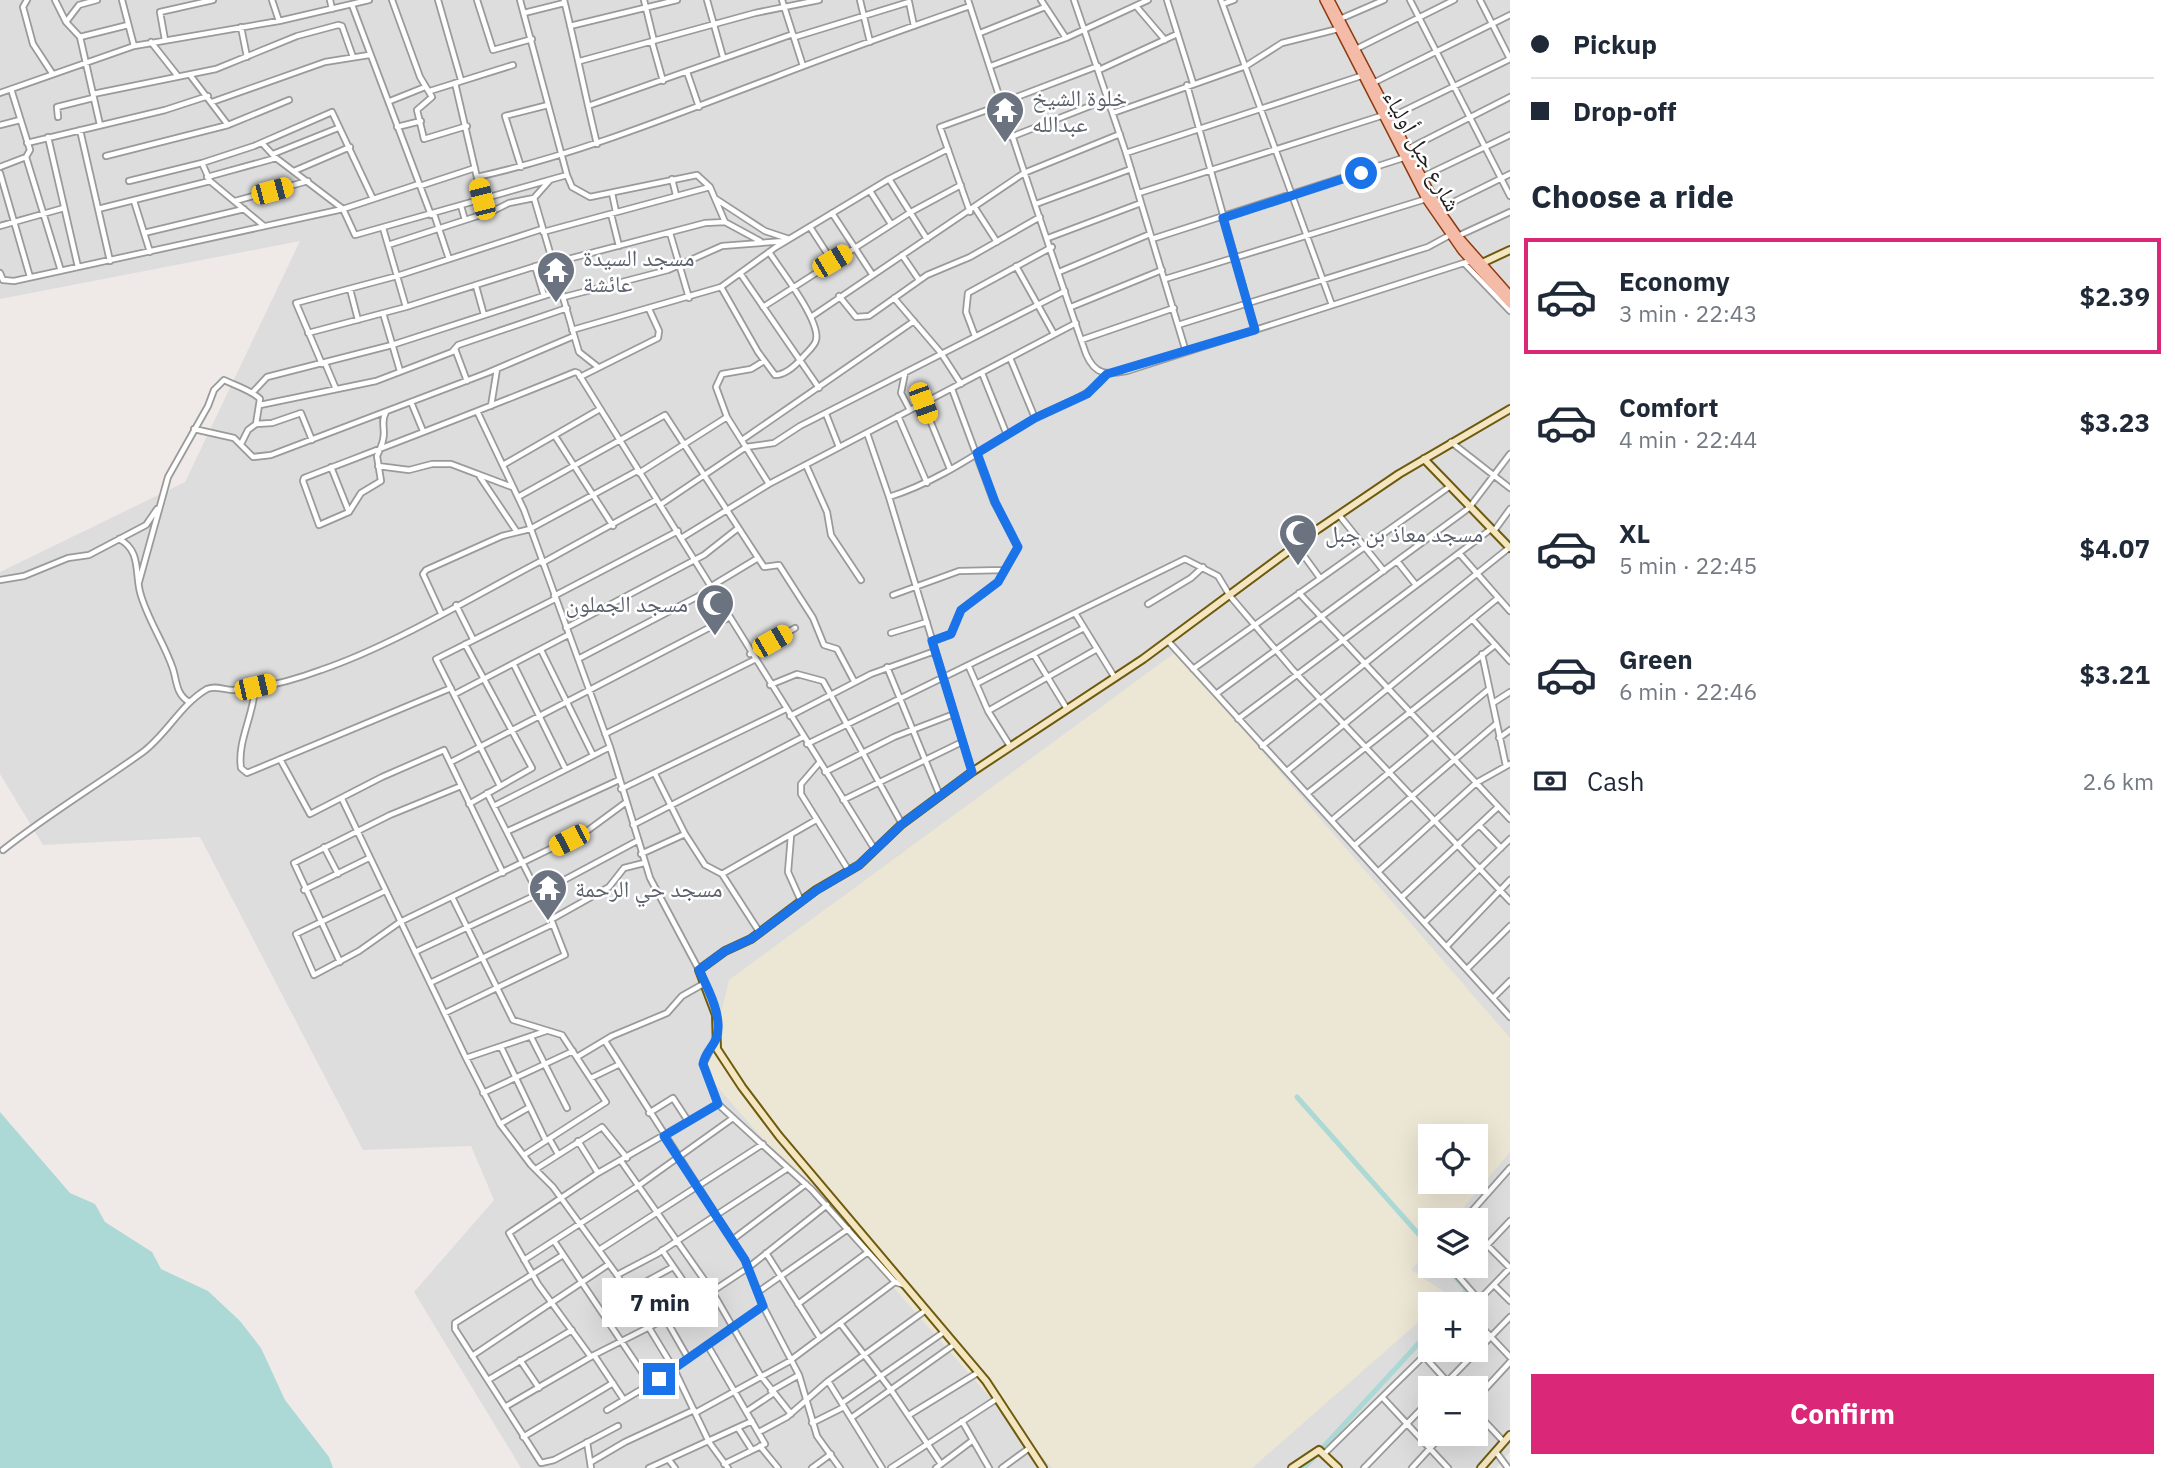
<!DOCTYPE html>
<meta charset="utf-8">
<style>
:root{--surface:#fff;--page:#f2f2f3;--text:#1f2937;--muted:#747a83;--line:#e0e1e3;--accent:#db2777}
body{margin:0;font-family:"IBM Plex Sans","Noto Naskh Arabic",sans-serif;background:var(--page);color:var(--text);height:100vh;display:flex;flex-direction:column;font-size:26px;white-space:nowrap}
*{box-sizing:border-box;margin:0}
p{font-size:23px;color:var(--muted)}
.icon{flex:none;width:38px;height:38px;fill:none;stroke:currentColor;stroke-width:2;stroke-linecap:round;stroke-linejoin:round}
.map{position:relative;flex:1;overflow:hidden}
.details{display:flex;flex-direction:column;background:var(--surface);width:665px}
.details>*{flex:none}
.top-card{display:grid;align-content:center;height:154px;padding:0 21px;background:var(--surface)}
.buttons{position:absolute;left:1418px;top:1124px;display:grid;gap:14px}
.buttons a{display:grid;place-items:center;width:70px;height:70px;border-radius:0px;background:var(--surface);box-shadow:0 7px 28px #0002;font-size:35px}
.end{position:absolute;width:32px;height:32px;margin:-16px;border:9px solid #1a73e8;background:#fff;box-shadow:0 0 0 4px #fff}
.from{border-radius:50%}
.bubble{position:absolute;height:49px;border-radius:0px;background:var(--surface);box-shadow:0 7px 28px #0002;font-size:23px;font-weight:800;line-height:49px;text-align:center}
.car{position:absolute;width:21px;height:42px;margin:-21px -10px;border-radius:9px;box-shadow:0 0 5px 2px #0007;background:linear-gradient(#f5c518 24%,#345 0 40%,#f5c518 0 76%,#345 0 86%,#f5c518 0)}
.top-card b{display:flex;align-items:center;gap:24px;height:66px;font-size:26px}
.top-card b+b{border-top:2px solid var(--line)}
.top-card i{width:18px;height:18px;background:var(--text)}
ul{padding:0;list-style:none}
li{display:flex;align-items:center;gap:21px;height:116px;margin:0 14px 10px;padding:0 7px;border:4px solid transparent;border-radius:0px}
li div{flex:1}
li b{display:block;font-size:26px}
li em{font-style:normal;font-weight:800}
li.selected{border-color:var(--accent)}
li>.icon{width:63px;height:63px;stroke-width:1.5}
h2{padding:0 21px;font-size:32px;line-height:84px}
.pay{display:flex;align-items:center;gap:18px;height:77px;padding:0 21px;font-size:26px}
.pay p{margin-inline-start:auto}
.action{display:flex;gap:14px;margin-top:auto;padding:14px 21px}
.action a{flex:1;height:80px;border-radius:0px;background:var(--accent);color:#fff;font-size:28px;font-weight:800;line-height:80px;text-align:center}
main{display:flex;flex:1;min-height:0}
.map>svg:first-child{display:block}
.residential{fill:#dedddd;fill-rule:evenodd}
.farmland{fill:#ece6d4;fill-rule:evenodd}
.water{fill:#acd9d5}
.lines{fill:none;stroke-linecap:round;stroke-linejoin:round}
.canal{stroke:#acd9d5;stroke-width:5}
.street-casing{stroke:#9a9a9a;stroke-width:8}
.secondary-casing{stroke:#6e5a0f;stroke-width:10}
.primary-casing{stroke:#8e3a0e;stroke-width:10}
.street{stroke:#fff;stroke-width:4.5}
.secondary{stroke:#f4e6c0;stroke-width:6}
.primary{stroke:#f4bba8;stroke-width:7}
.route{stroke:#1a73e8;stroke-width:9}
.labels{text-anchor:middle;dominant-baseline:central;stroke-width:5;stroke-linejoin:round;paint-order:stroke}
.worship-label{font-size:23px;fill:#5b616d;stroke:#fff;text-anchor:start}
.street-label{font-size:23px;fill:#202020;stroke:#fff}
</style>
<main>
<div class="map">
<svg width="1510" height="1468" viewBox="0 0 1510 1468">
<rect width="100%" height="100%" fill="#efeae7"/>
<path class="residential" d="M0,0H1510V1452L1496,1468H521L414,1292L494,1200L471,1146L363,1150L200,837L43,845L0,774V572L185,482L300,241L0,299ZM1430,1136H1475V1181H1430ZM1430,1220H1475V1265H1430ZM1430,1304H1475V1349H1430ZM1430,1388H1475V1433H1430Z"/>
<path class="farmland" d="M1176,652L1510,1038V1152L1453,1220H1430V1248L1411,1270L1449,1295L1439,1304H1430V1312L1252,1468H1052L706,1074L729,980ZM1430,1136H1475V1181H1430Z"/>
<path class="water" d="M0,1112L70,1193L95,1204L105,1222L152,1252L161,1269L208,1291L240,1321L261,1348L285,1400L329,1457L333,1468H0Z"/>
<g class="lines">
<path class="canal" d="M1297,1097L1430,1247
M1445,1265L1467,1290L1454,1304
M1304,1468L1430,1331"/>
<defs>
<path id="street" d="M27,0L23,7L33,44L52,73
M55,0L66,22L80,37L100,125
M122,0L134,46
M272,0L279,21
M330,0L332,9
M392,0L420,77L432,97L417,110L424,139L467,126
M438,0L461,80
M477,0L493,50L532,39
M564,0C576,48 585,95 597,144
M644,0L654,41
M707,0L723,57
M782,0L803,66
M860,0L870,42
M968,0C1006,118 1045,236 1086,354C1095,375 1106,375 1127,371L1470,261
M1041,0L1066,38
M1074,0L1126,153L1186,352
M1167,0L1193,83
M1221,0L1332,305
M1410,0L1510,196
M1480,0L1510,59
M909,2L914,26
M1223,4L1234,0
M352,5L431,215
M1136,6L1165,40
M524,13L564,3
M1340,19L1384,0
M66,22L79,5L97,0
M570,26L677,0
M241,27L247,57
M980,33L1045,7
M80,37L128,25
M795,37L909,2
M165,40L160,12L213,0
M151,42L177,75
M652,42L663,81
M1356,49L1454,0
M580,61L755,13L819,0
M991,66L1066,38L1148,0
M1099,70L1175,35
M687,72L699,107
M190,75L228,125
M455,83L482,199
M1373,83L1510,15
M1187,85L1255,330
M11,89L30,150L26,157L61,271
M430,91L513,65
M0,93L134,46L279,21L369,0
M93,94L216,69L297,36L338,25L342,26L353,57
M390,101L425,87
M212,102L325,62L369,55
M1001,103L1098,66
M588,106L793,34
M1113,113L1246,66L1282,43L1338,29
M58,117L57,107L93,98
M1391,117L1510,59
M0,125L20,120
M397,127L421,121
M80,130L110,261
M48,137L78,267
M1011,137L1108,99
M27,143L165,110L208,96
M262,143L273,155
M1408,149L1510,97
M1126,153L1361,76
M273,154L338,128
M106,156L228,125L289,100
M202,163L210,181L264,226
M0,167L26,157
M521,167L505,116L548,105
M294,171L350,147
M0,173L30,277
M567,175L572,187L590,197L697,175L710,187L725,222L760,241
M207,177L276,158L343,209L419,184
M477,177C580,154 676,114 775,77C839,52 905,29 970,6
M1422,177L1510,135
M672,179L676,195
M889,179L927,239
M129,181L202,163L254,146L332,112L373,199
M420,186L475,168
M870,191L891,224
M612,193L616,212
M1139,193L1381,116
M534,198L579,352L598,367
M716,199L765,231L789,239
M134,201L150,252
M235,201L308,181
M1036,204L1131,169
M461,206L465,220
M975,208L997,242
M98,209L210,181
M1439,209L1510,174
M970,212L940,127L1001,105
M832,213L872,274
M434,214L449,259
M611,214L619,246
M0,226L64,208
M810,227L832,261
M383,228L406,307
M543,232L710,187
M144,233L244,209
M670,233L689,298
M1458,236L1510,212
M1048,238L1141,203
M1152,239L1403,158
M388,245L493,211L509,203L534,198L550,180
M902,255L919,280
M553,263L705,223L725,222
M1464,263L1510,311
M535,266L544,296
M1016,266L1054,334
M1059,272L1150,234
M0,273L3,280L14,281L343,209L355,235L567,175L520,0
M740,273L819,388
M1165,279L1426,199
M476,286L484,315
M721,287L758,352L775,375C785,375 796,365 803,357C807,352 815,346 816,340C821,321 780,269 769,252
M350,289L358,320
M839,296L856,317L869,316L927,275L970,257L1040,217
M564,297L668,270L722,246L785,241
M894,298L941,353L961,384
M763,307L911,212L961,185
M1071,307L1162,270
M383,313L400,371
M811,317L1024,173L1120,134
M1178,325L1428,247L1450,235
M572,330L721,287L776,247L889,179L948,149
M308,333L406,307L552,261
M975,336L966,312L968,293L1052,247
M1081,340L1174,308
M455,349L467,381
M1010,358L1035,418
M764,361L751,369L722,374L716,387L727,417L769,484
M325,363L336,389
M322,364L296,303L397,276L542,229
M905,373L901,393L910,410
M982,373L1007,435
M580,377L658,338L659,331L649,309
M253,392L267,377L392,345L562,290
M411,402L423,431
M923,403L950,469
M260,405L376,381L452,352L458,345L567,308
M491,406L497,369
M477,411L524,510L610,747L650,878L699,970
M386,412C380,422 386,429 383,440C382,445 379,451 377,456L381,481L361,493L349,512L319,525L303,481L304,478C395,443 485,409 575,372L578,373L875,850
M826,414L839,447
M898,416L927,483
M256,424L272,423L301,413L312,440
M194,429L234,438L253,457L271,455L487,373L574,336
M867,433L889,497L972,772
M555,436L613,526
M742,440L914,321
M1451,442L1510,488
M503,465L600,409
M806,465L827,512L831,535L861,580
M378,466L409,470L432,464H451L512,487
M331,467L349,512
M639,473L727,417
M480,477L517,532
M518,497L665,415L764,567L779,565L813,618L824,645L837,649L854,681
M889,497C943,480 987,446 1035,418C1060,404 1090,398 1107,374
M660,505L746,447L774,443L800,426L1065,291
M1339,515L1384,571
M1494,531L1510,509
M683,537L769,484L1076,323
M119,539C141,550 135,573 140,592C147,619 164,642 173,669C177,682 176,694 189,702
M1296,545L1320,578
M1459,553L1510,611
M1397,561L1416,585
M542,563L656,500
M0,580L24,576L68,558L89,555L146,525L157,509
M139,582L168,477L208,406L214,390L224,380C234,385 253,391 260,399L256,424L248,430L241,444
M710,587L758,558
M1299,593L1510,819
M893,595L959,571L1005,570
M554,596L678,531
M1148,604L1191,578L1203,567
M456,605L473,639
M441,613L423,574L426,570L502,536L530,529L637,471
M1075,613L1115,678
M1472,619L1510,661
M566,628L704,555L737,529
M891,633L927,622
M932,641L951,634L961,610L998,582L1018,547L994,502L952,389
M1168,641L1510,1017
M465,644L532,768L469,804
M541,650L593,755
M750,654L795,628
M1482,654L1506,766
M1034,655L1067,709
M578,659L712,589
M514,665L565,768
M887,667L940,796
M969,667L988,711L1010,746
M1193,669L1449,487
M976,684L1084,628
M770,685L797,674L823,681L902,824
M255,687C254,715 237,741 241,768L247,773L451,688
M455,694L568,635
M1216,694L1469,508L1510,454
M1493,703L1510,692
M988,711L1097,649
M790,716L871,674L935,651
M1238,719L1491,529
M605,734L754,660
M1499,738L1510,730
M807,744L1185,559L1218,576L1230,596L1292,669L1510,901
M1262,746L1510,547
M280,759L310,814L382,777L444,750L503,873
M451,762L728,618
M819,763L801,784V794L849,871
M1287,771L1498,598
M825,772L894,737L954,714
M655,774L685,834L705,865L722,874L760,933
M500,786L436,659L555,599
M621,789L786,709
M1308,793L1495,645
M342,799L466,1058L500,1124L531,1165L553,1187L617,1275L674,1369L709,1442L728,1468
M843,800L962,742
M494,806L610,747
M1332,820L1489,689
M633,825L803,737
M1479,825L1501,848
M508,831L619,780
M791,836L788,872L801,901
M1355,845L1496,724
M324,847L338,874
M3,850C47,815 97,785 143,752C167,734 181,704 207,689C216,685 223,690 233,690C262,689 294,680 321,670C394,645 472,597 541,561
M641,854L685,834
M1379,871L1476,783L1510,764
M722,874L816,820
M304,890L369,858
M385,891L296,934L314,975L359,951L400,922L587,831L625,803
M452,897L513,1020L562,1035L606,1102L524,1155
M1402,897L1498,807
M552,919L609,887L624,868L644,863
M1425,922L1510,839
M1447,946L1510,880
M415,952L538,894L637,841
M340,962L294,863L390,815L461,786
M1467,969L1510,926
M430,983L553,924
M1493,998L1510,981
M445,1013L565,955L551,919L487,793
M531,1037L567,1108
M716,1039L703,1064L718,1104L812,1190L895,1282L904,1285
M605,1041L745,1260L763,1306L799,1375L817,1436L840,1468
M501,1047L546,1141
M577,1057L612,1036L667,1013L682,996L705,983
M466,1058L546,1031
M591,1078L618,1065
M483,1093L573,1051
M649,1113L673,1098L688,1121
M500,1124L528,1108
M550,1140L558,1154
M578,1141L598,1173
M621,1161L712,1291L761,1376L791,1414
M536,1169L602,1127L627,1158
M1464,1220L1510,1168
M1475,1233L1510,1268
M732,1240L806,1184
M554,1241L650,1384
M599,1250L763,1144
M662,1250L697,1301
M766,1253L820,1338
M563,1255L455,1323V1329L541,1463L554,1460L618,1426
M1475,1258L1510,1221
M524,1260L638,1186L733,1118
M1468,1265L1458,1276L1479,1300
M617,1275L657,1254L788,1168
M1494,1285L1510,1301
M627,1292L673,1267
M758,1292L848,1229
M798,1304L868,1252
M1475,1304L1510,1268
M665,1318L688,1358
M1475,1320L1510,1357
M840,1323L891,1390L941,1464
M708,1346L765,1444L724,1464
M594,1355L624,1400
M472,1356L609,1264
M1424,1356L1453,1388
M591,1357L538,1284L509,1233L598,1173L718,1104
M520,1360L539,1388
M488,1380L572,1330
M828,1381L882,1468
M1441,1388L1510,1317
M771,1391L799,1375
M1383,1398L1448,1468
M1475,1400L1510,1362
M842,1403L944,1332
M505,1407L594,1355L689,1307L749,1267L827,1205
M607,1410L659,1379L763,1306
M747,1411L774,1393
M1475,1411L1504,1442
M695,1413L788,1362L895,1282
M909,1415L979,1372
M851,1418L955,1344
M962,1421L989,1468
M812,1423L844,1407
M738,1428L752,1450
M759,1432L787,1417L828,1381L926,1310
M523,1437L613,1383
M587,1442L591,1468
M760,1446L778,1468
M1496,1452L1508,1468
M1325,1453L1431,1349
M669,1460L675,1468
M591,1462L625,1442L694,1410
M649,1468L752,1421
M812,1468L831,1454
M891,1468L998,1398
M936,1468L973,1440
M1002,1468L1028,1449
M1364,1468L1430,1400
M1412,1468L1444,1433"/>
<path id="secondary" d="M1480,264L1510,250
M1424,459L1510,548
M1043,1468L986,1381L779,1136L742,1087L717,1049L716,1015L699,970L725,951L751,939L816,890L859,865L902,824L972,772L1143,659L1318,529L1399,474L1510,409
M1292,1468L1319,1450L1338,1468
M1481,1468L1510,1435"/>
<path id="primary" d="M1324,0L1426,199L1462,251L1510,304
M1330,0L1439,209L1458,236L1510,295"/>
</defs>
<use href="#street" class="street-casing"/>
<use href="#secondary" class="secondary-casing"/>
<use href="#primary" class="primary-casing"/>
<use href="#street" class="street"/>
<use href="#secondary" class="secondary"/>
<use href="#primary" class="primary"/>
</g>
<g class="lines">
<path class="route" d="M659,1379L763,1306L745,1260L664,1136L718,1104L703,1064C705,1053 712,1048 716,1039C724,1019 708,988 699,970L725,951L751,939L817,890L859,865L902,824L972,772L932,641L951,634L961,610L998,582L1018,547L995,502L977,453L1035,418L1087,394L1107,374L1255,330L1223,218L1361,173"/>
</g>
<defs>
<symbol id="temple-pin" viewBox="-11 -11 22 30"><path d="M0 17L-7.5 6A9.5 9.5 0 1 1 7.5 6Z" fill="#6b7280" stroke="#fff"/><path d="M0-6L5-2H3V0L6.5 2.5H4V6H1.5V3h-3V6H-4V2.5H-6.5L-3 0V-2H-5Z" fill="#fff"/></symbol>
<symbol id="mosque-pin" viewBox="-11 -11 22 30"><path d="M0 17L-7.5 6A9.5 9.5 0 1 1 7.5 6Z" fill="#6b7280" stroke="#fff"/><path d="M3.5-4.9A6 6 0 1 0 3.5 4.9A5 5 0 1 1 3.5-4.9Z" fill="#fff"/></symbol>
</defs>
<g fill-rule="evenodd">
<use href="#temple-pin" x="983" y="88" width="44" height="60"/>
<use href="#temple-pin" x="534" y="248" width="44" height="60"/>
<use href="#mosque-pin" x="1276" y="511" width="44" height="60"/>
<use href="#mosque-pin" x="693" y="581" width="44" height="60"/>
<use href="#temple-pin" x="526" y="866" width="44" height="60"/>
</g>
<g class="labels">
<g class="worship-label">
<text x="1032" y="97">خلوة الشيخ<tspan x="1032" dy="26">عبدالله</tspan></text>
<text x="583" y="257">مسجد السيدة<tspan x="583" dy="26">عائشة</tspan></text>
<text x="1325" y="533">مسجد معاذ بن جبل</text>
<text x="688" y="603" text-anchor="end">مسجد الجملون</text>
<text x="575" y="888">مسجد حي الرحمة</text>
</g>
<g class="street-label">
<text transform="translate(1423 150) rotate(61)">شارع جبل أولياء</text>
</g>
</g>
</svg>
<div class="buttons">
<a><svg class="icon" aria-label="locate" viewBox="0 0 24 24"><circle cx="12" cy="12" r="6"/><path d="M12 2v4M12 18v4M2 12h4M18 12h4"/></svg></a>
<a><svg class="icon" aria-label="layers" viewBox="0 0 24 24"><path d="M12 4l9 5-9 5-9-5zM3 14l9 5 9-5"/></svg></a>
<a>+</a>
<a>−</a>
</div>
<i class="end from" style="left:1361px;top:173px"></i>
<i class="end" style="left:659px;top:1379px"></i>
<div class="bubble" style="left:602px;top:1278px;width:116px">7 min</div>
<i class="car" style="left:272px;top:191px;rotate:75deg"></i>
<i class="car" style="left:482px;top:199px;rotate:346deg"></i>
<i class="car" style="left:832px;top:261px;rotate:59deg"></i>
<i class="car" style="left:923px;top:403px;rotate:160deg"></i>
<i class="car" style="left:772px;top:641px;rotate:60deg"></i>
<i class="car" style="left:255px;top:687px;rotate:77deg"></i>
<i class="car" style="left:569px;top:840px;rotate:243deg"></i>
</div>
<section class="details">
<div class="top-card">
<b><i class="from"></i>Pickup</b>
<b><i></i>Drop-off</b>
</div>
<h2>Choose a ride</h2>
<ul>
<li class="selected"><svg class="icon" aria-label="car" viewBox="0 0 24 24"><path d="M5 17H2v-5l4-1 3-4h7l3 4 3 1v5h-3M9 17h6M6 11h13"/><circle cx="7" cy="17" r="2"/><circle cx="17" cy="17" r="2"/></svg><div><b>Economy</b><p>3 min · 22:43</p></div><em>$2.39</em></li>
<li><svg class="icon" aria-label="car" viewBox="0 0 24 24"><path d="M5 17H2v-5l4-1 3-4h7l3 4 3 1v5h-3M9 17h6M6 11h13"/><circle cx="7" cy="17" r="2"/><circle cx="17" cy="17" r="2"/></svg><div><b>Comfort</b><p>4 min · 22:44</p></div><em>$3.23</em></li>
<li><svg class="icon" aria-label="car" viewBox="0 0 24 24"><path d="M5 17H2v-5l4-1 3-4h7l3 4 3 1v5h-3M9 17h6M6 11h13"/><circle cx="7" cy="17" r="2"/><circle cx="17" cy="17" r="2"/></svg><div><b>XL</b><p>5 min · 22:45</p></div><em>$4.07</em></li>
<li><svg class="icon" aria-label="car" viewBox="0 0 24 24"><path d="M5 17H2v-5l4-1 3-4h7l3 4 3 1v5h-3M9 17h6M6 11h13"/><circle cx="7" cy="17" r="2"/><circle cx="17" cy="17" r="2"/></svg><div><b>Green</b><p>6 min · 22:46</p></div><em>$3.21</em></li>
</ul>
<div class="pay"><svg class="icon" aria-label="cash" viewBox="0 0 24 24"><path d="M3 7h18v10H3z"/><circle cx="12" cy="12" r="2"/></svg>Cash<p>2.6 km</p></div>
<div class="action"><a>Confirm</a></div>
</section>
</main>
